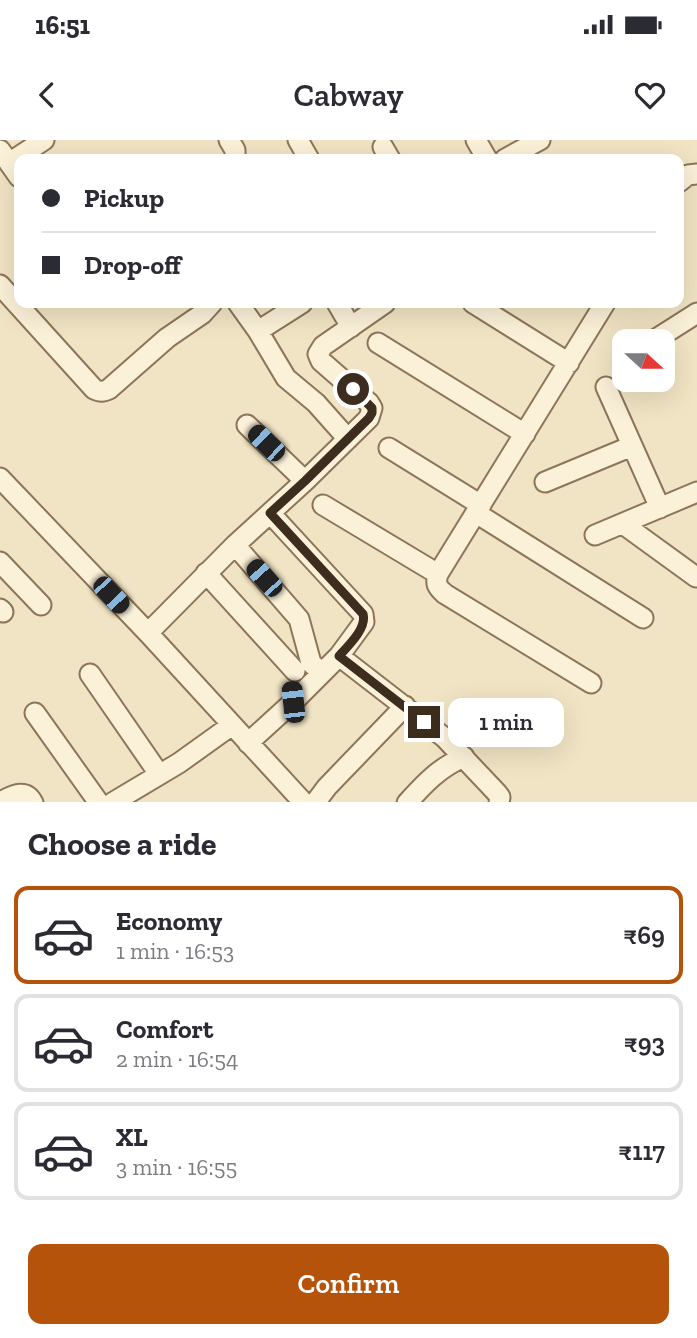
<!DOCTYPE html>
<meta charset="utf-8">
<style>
:root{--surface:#fff;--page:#f2f2f3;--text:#2b2b33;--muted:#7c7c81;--line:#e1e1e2;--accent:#b45309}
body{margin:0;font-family:"Zilla Slab",serif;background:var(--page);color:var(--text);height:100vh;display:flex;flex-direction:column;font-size:26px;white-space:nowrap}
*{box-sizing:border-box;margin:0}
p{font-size:23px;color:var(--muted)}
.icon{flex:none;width:38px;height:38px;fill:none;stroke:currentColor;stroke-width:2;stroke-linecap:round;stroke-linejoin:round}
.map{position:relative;height:662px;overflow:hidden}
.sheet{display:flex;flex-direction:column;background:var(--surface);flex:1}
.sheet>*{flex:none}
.hud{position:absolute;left:14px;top:14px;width:670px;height:154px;border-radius:14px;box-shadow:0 7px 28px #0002;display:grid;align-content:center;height:154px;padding:0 28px;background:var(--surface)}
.needle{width:46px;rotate:111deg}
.controls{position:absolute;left:612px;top:189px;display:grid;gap:14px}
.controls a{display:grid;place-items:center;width:63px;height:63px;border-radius:14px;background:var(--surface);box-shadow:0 7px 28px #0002;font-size:35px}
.end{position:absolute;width:32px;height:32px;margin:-16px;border:9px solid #3c2d1e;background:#fff;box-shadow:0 0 0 4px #fff}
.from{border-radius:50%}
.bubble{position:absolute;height:49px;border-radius:14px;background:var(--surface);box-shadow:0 7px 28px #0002;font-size:23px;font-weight:600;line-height:49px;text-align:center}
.car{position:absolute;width:21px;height:42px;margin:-21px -10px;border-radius:9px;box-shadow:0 0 5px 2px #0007;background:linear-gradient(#222 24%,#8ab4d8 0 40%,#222 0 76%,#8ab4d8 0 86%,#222 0)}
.hud b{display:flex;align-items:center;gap:24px;height:66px;font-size:26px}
.hud b+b{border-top:2px solid var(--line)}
.hud i{width:18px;height:18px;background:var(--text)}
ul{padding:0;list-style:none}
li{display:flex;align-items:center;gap:21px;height:98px;margin:0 14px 10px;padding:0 14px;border:4px solid var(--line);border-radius:14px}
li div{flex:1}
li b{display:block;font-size:26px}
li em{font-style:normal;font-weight:600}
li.selected{border-color:var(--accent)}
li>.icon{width:63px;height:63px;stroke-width:1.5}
h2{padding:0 28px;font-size:32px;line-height:84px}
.button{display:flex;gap:14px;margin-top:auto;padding:14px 28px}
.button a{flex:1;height:80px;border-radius:14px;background:var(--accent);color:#fff;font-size:28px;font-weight:600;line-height:80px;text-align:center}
.status{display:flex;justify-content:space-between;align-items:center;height:49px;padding:0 35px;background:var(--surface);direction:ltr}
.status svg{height:19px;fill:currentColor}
header{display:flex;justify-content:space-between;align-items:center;height:91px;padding:0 28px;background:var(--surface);font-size:32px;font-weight:600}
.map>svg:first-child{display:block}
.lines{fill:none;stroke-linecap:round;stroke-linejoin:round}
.minor-casing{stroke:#8d7559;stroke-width:23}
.minor{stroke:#fbf1d8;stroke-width:19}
.route{stroke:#3c2d1e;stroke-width:9}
</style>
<div class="status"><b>16:51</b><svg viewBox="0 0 49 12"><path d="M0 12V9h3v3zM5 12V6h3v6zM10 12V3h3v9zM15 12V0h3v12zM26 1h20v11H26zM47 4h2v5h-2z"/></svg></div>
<header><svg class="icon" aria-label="back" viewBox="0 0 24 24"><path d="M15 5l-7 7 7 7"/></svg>Cabway<svg class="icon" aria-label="heart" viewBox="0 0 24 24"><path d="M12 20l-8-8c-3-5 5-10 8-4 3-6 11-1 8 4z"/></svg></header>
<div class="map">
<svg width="697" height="663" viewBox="0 0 697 663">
<rect width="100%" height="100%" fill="#f1e4c4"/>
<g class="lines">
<defs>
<path id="minor" d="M229,0L235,10V19
M298,0L309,19
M476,0L487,19
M383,7L390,19
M0,10L19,37
M505,19L540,0
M9,23L44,0
M679,42L688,35L697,34
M0,145L94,249C100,252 103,252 109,249L167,198L202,174L212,163
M238,163L258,191L286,238L316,263L348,299
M337,163L351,187
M473,163L569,223
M258,191L302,163
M653,201L697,173
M378,203L525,294
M606,247L660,368
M247,285L305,341
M389,308L481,365
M0,338L148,493L304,663
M545,342L632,306
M323,365L438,434
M476,373L643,478
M623,384L696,437
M595,395L697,352
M235,405L299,479L311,523L322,533
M0,422L41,465
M206,433L295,531
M0,469L3,472
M148,493L235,405L305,341L369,278L372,268L369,263L321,221L318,214L323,206L385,163
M339,516L445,598L497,653L500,657L499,663
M90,534L159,634
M591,543L445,454C437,447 435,444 438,434L605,163
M35,573L99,663
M248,603L293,562L339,516L364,482L363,474L270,373
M0,662C11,657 25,647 33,663
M112,663L179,623L232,585
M315,663L327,647L405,566
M407,663C424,644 440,627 464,617"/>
</defs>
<use href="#minor" class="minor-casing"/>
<use href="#minor" class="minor"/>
</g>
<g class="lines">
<path class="route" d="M353,249L372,268V273L369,278L305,341L270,373L363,474C367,488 349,505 339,516L424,582"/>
</g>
</svg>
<div class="controls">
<a><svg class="needle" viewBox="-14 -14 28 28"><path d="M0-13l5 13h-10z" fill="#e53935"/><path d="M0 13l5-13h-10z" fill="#7c7c81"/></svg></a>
</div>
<i class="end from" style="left:353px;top:249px"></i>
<i class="end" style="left:424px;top:582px"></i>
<div class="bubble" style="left:448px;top:558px;width:116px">1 min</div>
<i class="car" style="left:266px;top:303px;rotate:314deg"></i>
<i class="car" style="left:264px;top:438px;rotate:318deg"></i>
<i class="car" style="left:111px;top:455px;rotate:137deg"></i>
<i class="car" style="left:293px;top:562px;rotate:354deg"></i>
<div class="hud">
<b><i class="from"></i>Pickup</b>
<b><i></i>Drop-off</b>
</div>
</div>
<section class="sheet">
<h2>Choose a ride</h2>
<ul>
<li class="selected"><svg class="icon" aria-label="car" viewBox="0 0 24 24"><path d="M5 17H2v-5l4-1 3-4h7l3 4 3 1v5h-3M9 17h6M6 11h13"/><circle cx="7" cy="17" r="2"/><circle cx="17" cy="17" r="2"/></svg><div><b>Economy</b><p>1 min · 16:53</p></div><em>₹69</em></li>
<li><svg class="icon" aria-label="car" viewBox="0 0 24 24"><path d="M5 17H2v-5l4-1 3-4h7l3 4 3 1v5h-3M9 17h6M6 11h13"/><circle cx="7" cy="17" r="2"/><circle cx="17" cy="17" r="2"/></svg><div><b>Comfort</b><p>2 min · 16:54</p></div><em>₹93</em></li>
<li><svg class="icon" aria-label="car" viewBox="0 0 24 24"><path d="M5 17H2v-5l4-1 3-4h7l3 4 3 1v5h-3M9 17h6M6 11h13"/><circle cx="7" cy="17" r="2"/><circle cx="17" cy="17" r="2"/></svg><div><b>XL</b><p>3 min · 16:55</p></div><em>₹117</em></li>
</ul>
<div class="button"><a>Confirm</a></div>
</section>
